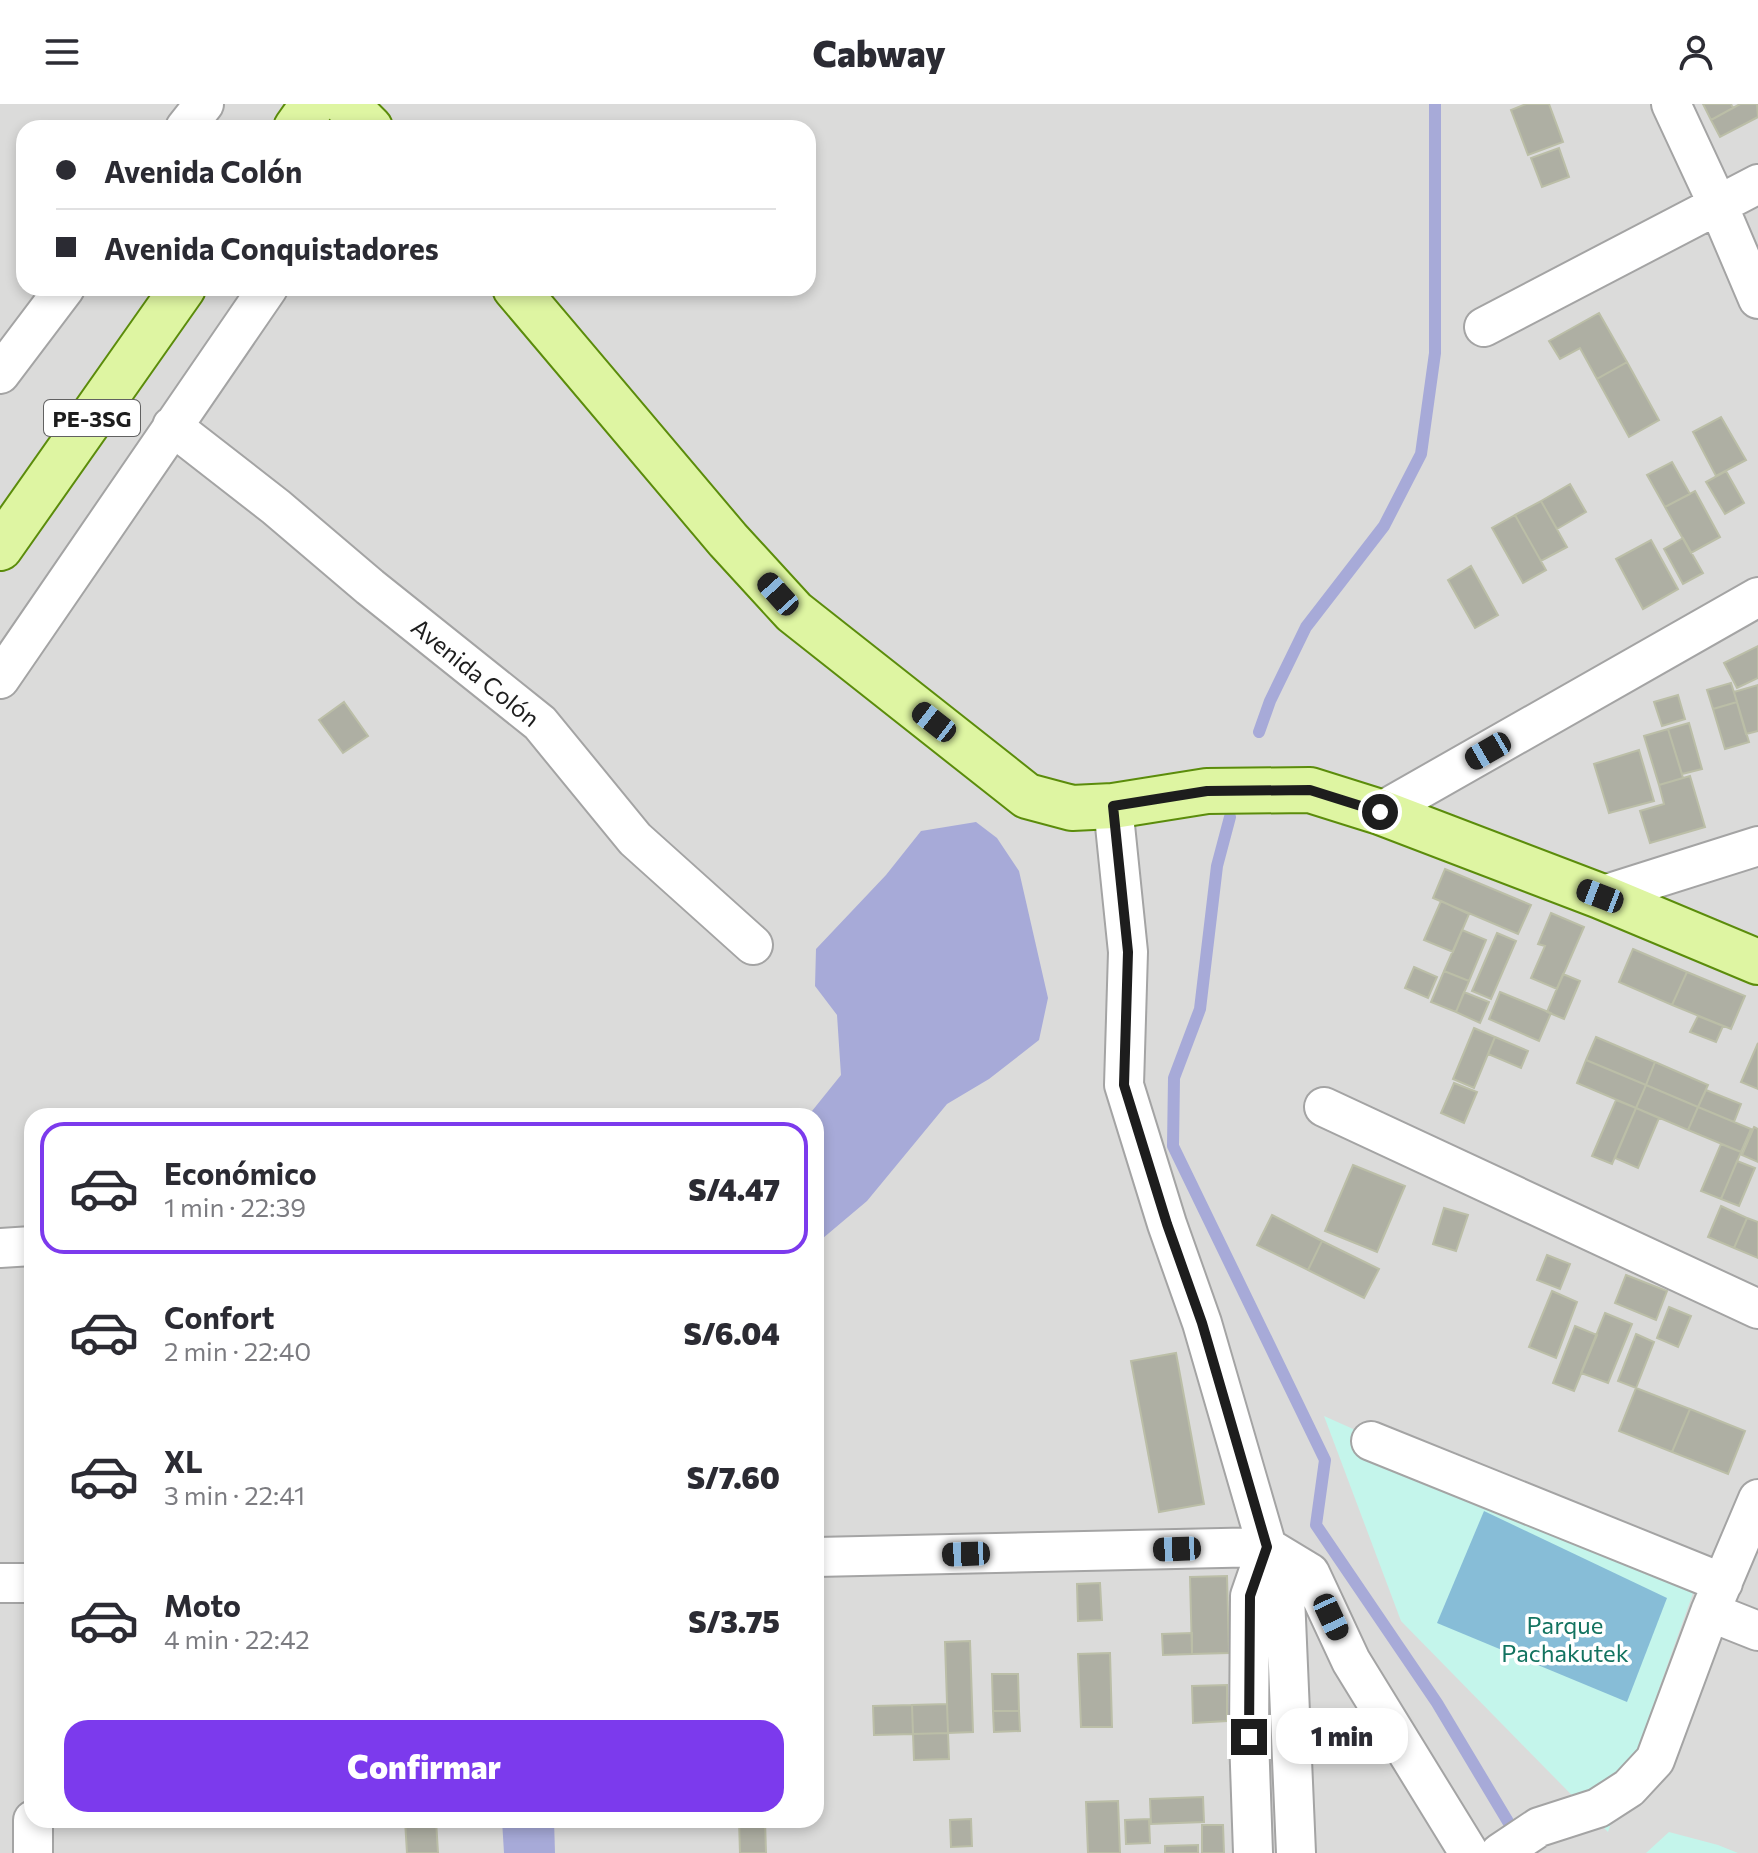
<!DOCTYPE html>
<html lang="es">
<meta charset="utf-8">
<style>
:root{--surface:#fff;--page:#f7f7f7;--text:#2b2b33;--muted:#7c7c81;--line:#e1e1e2;--accent:#7c3aed}
body{margin:0;font-family:Commissioner,sans-serif;background:var(--page);color:var(--text);height:100vh;display:flex;flex-direction:column;font-size:30px;white-space:nowrap}
*{box-sizing:border-box;margin:0}
p{font-size:26px;color:var(--muted)}
.icon{flex:none;width:44px;height:44px;fill:none;stroke:currentColor;stroke-width:2;stroke-linecap:round;stroke-linejoin:round}
.map{position:relative;flex:1;overflow:hidden}
.sheet{position:absolute;left:24px;top:1004px;width:800px;height:720px;display:flex;flex-direction:column;background:var(--surface);border-radius:24px;box-shadow:0 4px 12px #0003}
.sheet>*{flex:none}
.banner{position:absolute;left:16px;top:16px;width:800px;height:176px;border-radius:24px;box-shadow:0 4px 12px #0003;display:grid;align-content:center;height:176px;padding:0 40px;background:var(--surface)}
.end{position:absolute;width:36px;height:36px;margin:-18px;border:10px solid #1d1d1d;background:#fff;box-shadow:0 0 0 4px #fff}
.from{border-radius:50%}
.bubble{position:absolute;height:56px;border-radius:24px;background:var(--surface);box-shadow:0 4px 12px #0003;font-size:26px;font-weight:800;line-height:56px;text-align:center}
.car{position:absolute;width:24px;height:48px;margin:-24px -12px;border-radius:10px;box-shadow:0 0 6px 2px #0007;background:linear-gradient(#222 24%,#8ab4d8 0 40%,#222 0 76%,#8ab4d8 0 86%,#222 0)}
.banner b{display:flex;align-items:center;gap:28px;height:76px;font-size:30px}
.banner b+b{border-top:2px solid var(--line)}
.banner i{width:20px;height:20px;background:var(--text)}
ul{padding:14px 0 0;list-style:none}
li{display:flex;align-items:center;gap:24px;height:132px;margin:0 16px 12px;padding:0 24px;border:4px solid transparent;border-radius:24px}
li div{flex:1}
li b{display:block;font-size:30px}
li em{font-style:normal;font-weight:800}
li.on{border-color:var(--accent)}
li>.icon{width:72px;height:72px;stroke-width:1.5}
.button{display:flex;gap:16px;margin-top:auto;padding:16px 40px}
.button a{flex:1;height:92px;border-radius:24px;background:var(--accent);color:#fff;font-size:32px;font-weight:800;line-height:92px;text-align:center}
header{display:flex;justify-content:space-between;align-items:center;height:104px;padding:0 40px;background:var(--surface);font-size:36px;font-weight:800}
.map>svg:first-child{display:block}
.residential{fill:#dbdbda;fill-rule:evenodd}
.park{fill:#c4f5eb}
.pitch{fill:#87bdd7}
.water{fill:#a7aad8}
.lines{fill:none;stroke-linecap:round;stroke-linejoin:round}
.stream{stroke:#a7aad8;stroke-width:12}
.building{fill:#aeafa3;stroke:#bbbea7;stroke-width:2}
.minor-casing{stroke:#a4a4a4;stroke-width:42}
.major-casing{stroke:#5b8c0b;stroke-width:48}
.minor{stroke:#fff;stroke-width:38}
.major{stroke:#def5a2;stroke-width:44}
.route{stroke:#1d1d1d;stroke-width:10}
.labels{text-anchor:middle;dominant-baseline:central;stroke-width:7;stroke-linejoin:round;paint-order:stroke}
.shield{fill:#fff;stroke:#616161;stroke-width:2}
.shield-label{font-size:22px;font-weight:bold;fill:#1d1d1d}
.street-label{font-size:24px;fill:#1d1d1d;stroke:#fff}
.park-label{font-size:24px;fill:#137360;stroke:#fff}
</style>
<header><svg class="icon" aria-label="menu" viewBox="0 0 24 24"><path d="M4 6h16M4 12h16M4 18h16"/></svg>Cabway<svg class="icon" aria-label="person" viewBox="0 0 24 24"><circle cx="12" cy="8" r="4"/><path d="M4 21q1-7 8-7t8 7"/></svg></header>
<div class="map">
<svg width="1758" height="1749" viewBox="0 0 1758 1749">
<rect width="100%" height="100%" fill="#eaeee4"/>
<path class="residential" d="M0,0H1758V1749H0ZM24,24H808V184H24ZM32,1012H816V1716H32Z"/>
<path class="park" d="M1324,1312L1697,1478L1608,1728L1401,1517Z
M1669,1728L1718,1741L1738,1749H1646Z"/>
<path class="pitch" d="M1484,1407L1667,1494L1627,1598L1437,1519Z"/>
<path class="water" d="M976,718L997,734L1019,767L1048,894L1039,936L989,975L947,1000L867,1097L816,1140V1012H794L812,1007L841,971L837,911L815,882L816,845L886,771L921,727Z
M502,1716H554L555,1749H504Z"/>
<g class="lines">
<path class="stream" d="M1259,628L1270,597L1306,523L1384,422L1421,350L1435,249V0
M1230,713L1217,762L1200,905L1174,974L1173,1042L1325,1356L1316,1421L1437,1599L1510,1721"/>
</g>
<path class="building" d="M1526,0H1549L1563,38L1528,51L1511,6Z
M1703,0H1731L1733,4L1711,16Z
M1740,0H1757L1758,13L1720,33L1711,16Z
M1559,44L1569,73L1542,83L1531,54Z
M1599,209L1627,258L1597,275L1580,244L1560,255L1549,237Z
M1627,258L1659,316L1629,333L1597,275Z
M1721,313L1746,356L1716,372L1693,328Z
M1672,358L1690,390L1665,403L1647,371Z
M1726,367L1744,399L1725,410L1706,378Z
M1570,380L1586,408L1557,425L1541,397Z
M1695,387L1720,433L1691,449L1665,403Z
M1541,397L1567,443L1541,457L1515,411Z
M1515,411L1546,466L1523,479L1492,424Z
M1683,434L1703,469L1683,480L1664,445Z
M1651,436L1678,485L1643,505L1616,455Z
M1471,462L1498,511L1475,524L1448,476Z
M1758,542V574L1737,584L1724,559Z
M1731,579L1737,598L1713,605L1707,586Z
M1758,581V627L1746,630L1734,588Z
M1678,591L1685,615L1662,622L1654,598Z
M344,598L368,632L343,649L319,616Z
M1737,598L1749,638L1725,645L1713,605Z
M1689,619L1702,665L1682,670L1668,625Z
M1668,625L1683,674L1659,681L1644,632Z
M1639,646L1654,697L1609,709L1594,660Z
M1690,672L1705,723L1650,739L1640,707L1664,700L1659,681Z
M1445,765L1531,801L1518,830L1433,794Z
M1441,797L1469,810L1453,848L1424,836Z
M1551,809L1584,823L1557,885L1531,874L1545,842L1538,840Z
M1462,826L1486,836L1469,877L1444,867Z
M1497,829L1516,837L1491,895L1472,887Z
M1633,845L1687,868L1672,901L1619,878Z
M1414,863L1437,873L1428,894L1405,884Z
M1444,867L1469,877L1456,908L1431,898Z
M1687,868L1745,892L1731,925L1672,901Z
M1563,870L1580,877L1564,915L1547,908Z
M1464,888L1489,898L1480,919L1456,908Z
M1500,888L1551,909L1539,937L1489,915Z
M1698,912L1723,922L1716,938L1690,928Z
M1474,924L1495,933L1474,984L1453,975Z
M1495,933L1528,947L1521,964L1488,950Z
M1596,933L1655,958L1646,981L1586,956Z
M1758,939V985L1741,978Z
M1586,956L1646,981L1636,1004L1577,979Z
M1655,958L1708,981L1698,1003L1646,981Z
M1454,979L1477,988L1464,1019L1441,1009Z
M1646,981L1698,1003L1688,1026L1636,1004Z
M1706,986L1741,1000L1734,1018L1698,1003Z
M1616,996L1636,1004L1612,1060L1592,1052Z
M1698,1003L1751,1025L1741,1048L1688,1026Z
M1636,1004L1659,1014L1638,1064L1615,1054Z
M1754,1023L1758,1025V1058L1742,1051Z
M1721,1040L1741,1048L1721,1095L1701,1087Z
M1737,1057L1755,1064L1739,1102L1721,1095Z
M1353,1061L1405,1082L1377,1148L1325,1127Z
M1721,1102L1747,1114L1734,1144L1708,1133Z
M1444,1104L1468,1111L1456,1147L1433,1140Z
M1272,1111L1322,1137L1308,1166L1257,1141Z
M1747,1114L1758,1118V1154L1734,1144Z
M1322,1137L1379,1165L1364,1194L1308,1166Z
M1547,1151L1570,1160L1560,1185L1537,1176Z
M1626,1171L1667,1187L1656,1216L1615,1199Z
M1552,1187L1577,1198L1556,1254L1529,1243Z
M1669,1203L1691,1212L1678,1243L1657,1234Z
M1605,1209L1632,1220L1608,1279L1581,1269Z
M1575,1222L1597,1231L1574,1287L1553,1279Z
M1636,1230L1654,1238L1636,1284L1618,1277Z
M1176,1249L1204,1400L1159,1408L1131,1257Z
M1636,1284L1690,1305L1672,1348L1619,1327Z
M1690,1305L1745,1327L1728,1370L1672,1348Z
M1227,1472L1229,1549L1192,1550L1190,1473Z
M1100,1479L1102,1516L1078,1517L1077,1480Z
M1192,1529V1550L1163,1551L1162,1530Z
M970,1537L973,1628L948,1629L945,1538Z
M1110,1549L1112,1623H1081L1078,1550Z
M992,1570H1018L1019,1607H993Z
M1227,1581V1617L1193,1619L1192,1582Z
M947,1600L948,1629L913,1630L912,1601Z
M912,1601L913,1630L874,1631L873,1602Z
M993,1607H1019L1020,1627L994,1628Z
M948,1629L949,1655L914,1656L913,1630Z
M1203,1693L1204,1718L1151,1720L1150,1695Z
M1118,1697L1120,1749H1088L1086,1698Z
M971,1715L972,1742L951,1743L950,1716Z
M1149,1715L1150,1739L1126,1740L1125,1716Z
M405,1716H436L438,1749H407Z
M739,1716H765L766,1749H740Z
M1202,1721H1223L1224,1749H1202Z
M1198,1741V1749H1165V1742Z"/>
<g class="lines">
<defs>
<path id="minor" d="M1671,0L1718,101L1758,195
M185,24L204,0
M1484,223L1758,80
M0,270L65,184
M172,322L276,403L370,483L540,619L635,735L753,841
M0,575L268,184
M1113,702L1128,848L1124,981L1167,1120L1202,1219L1267,1443L1285,1492L1296,1749
M1380,708L1758,493
M1600,792L1758,742
M1324,1003L1758,1205
M0,1144L32,1142
M1371,1337L1723,1479
M816,1453L1267,1443L1310,1469L1351,1557L1469,1749
M0,1479H32
M1710,1508L1758,1527
M33,1749V1716
M1253,1749L1249,1633L1250,1492L1267,1443
M1500,1749L1539,1723L1598,1704L1629,1684L1655,1656L1710,1508L1758,1395"/>
<path id="major" d="M346,0L370,24
M296,24L313,0
M515,184L728,436L794,508L1027,692L1072,704L1113,702L1207,687L1310,686L1380,708L1600,792L1758,858
M0,444L183,184"/>
</defs>
<use href="#minor" class="minor-casing"/>
<use href="#major" class="major-casing"/>
<use href="#minor" class="minor"/>
<use href="#major" class="major"/>
</g>
<g class="lines">
<path class="route" d="M1249,1633L1250,1492L1267,1443L1202,1219L1167,1120L1124,981L1128,848L1113,702L1207,687L1310,686L1380,708"/>
</g>
<g class="labels">
<rect class="shield" x="44" y="296" width="96" height="36" rx="6"/>
<g class="shield-label">
<text x="92" y="314">PE-3SG</text>
</g>
<g class="street-label">
<text transform="translate(476 568) rotate(39)">Avenida Colón</text>
</g>
<g class="park-label">
<text x="1565" y="1520">Parque<tspan x="1565" dy="28">Pachakutek</tspan></text>
</g>
</g>
</svg>
<i class="end from" style="left:1380px;top:708px"></i>
<i class="end" style="left:1249px;top:1633px"></i>
<div class="bubble" style="left:1276px;top:1604px;width:132px">1 min</div>
<i class="car" style="left:778px;top:490px;rotate:318deg"></i>
<i class="car" style="left:934px;top:618px;rotate:308deg"></i>
<i class="car" style="left:1488px;top:647px;rotate:240deg"></i>
<i class="car" style="left:1600px;top:792px;rotate:291deg"></i>
<i class="car" style="left:1177px;top:1445px;rotate:268deg"></i>
<i class="car" style="left:966px;top:1450px;rotate:268deg"></i>
<i class="car" style="left:1331px;top:1513px;rotate:155deg"></i>
<div class="banner">
<b><i class="from"></i>Avenida Colón</b>
<b><i></i>Avenida Conquistadores</b>
</div>
<section class="sheet">
<ul>
<li class="on"><svg class="icon" aria-label="car" viewBox="0 0 24 24"><path d="M5 17H2v-5l4-1 3-4h7l3 4 3 1v5h-3M9 17h6M6 11h13"/><circle cx="7" cy="17" r="2"/><circle cx="17" cy="17" r="2"/></svg><div><b>Económico</b><p>1 min · 22:39</p></div><em>S/4.47</em></li>
<li><svg class="icon" aria-label="car" viewBox="0 0 24 24"><path d="M5 17H2v-5l4-1 3-4h7l3 4 3 1v5h-3M9 17h6M6 11h13"/><circle cx="7" cy="17" r="2"/><circle cx="17" cy="17" r="2"/></svg><div><b>Confort</b><p>2 min · 22:40</p></div><em>S/6.04</em></li>
<li><svg class="icon" aria-label="car" viewBox="0 0 24 24"><path d="M5 17H2v-5l4-1 3-4h7l3 4 3 1v5h-3M9 17h6M6 11h13"/><circle cx="7" cy="17" r="2"/><circle cx="17" cy="17" r="2"/></svg><div><b>XL</b><p>3 min · 22:41</p></div><em>S/7.60</em></li>
<li><svg class="icon" aria-label="car" viewBox="0 0 24 24"><path d="M5 17H2v-5l4-1 3-4h7l3 4 3 1v5h-3M9 17h6M6 11h13"/><circle cx="7" cy="17" r="2"/><circle cx="17" cy="17" r="2"/></svg><div><b>Moto</b><p>4 min · 22:42</p></div><em>S/3.75</em></li>
</ul>
<div class="button"><a>Confirmar</a></div>
</section>
</div>
